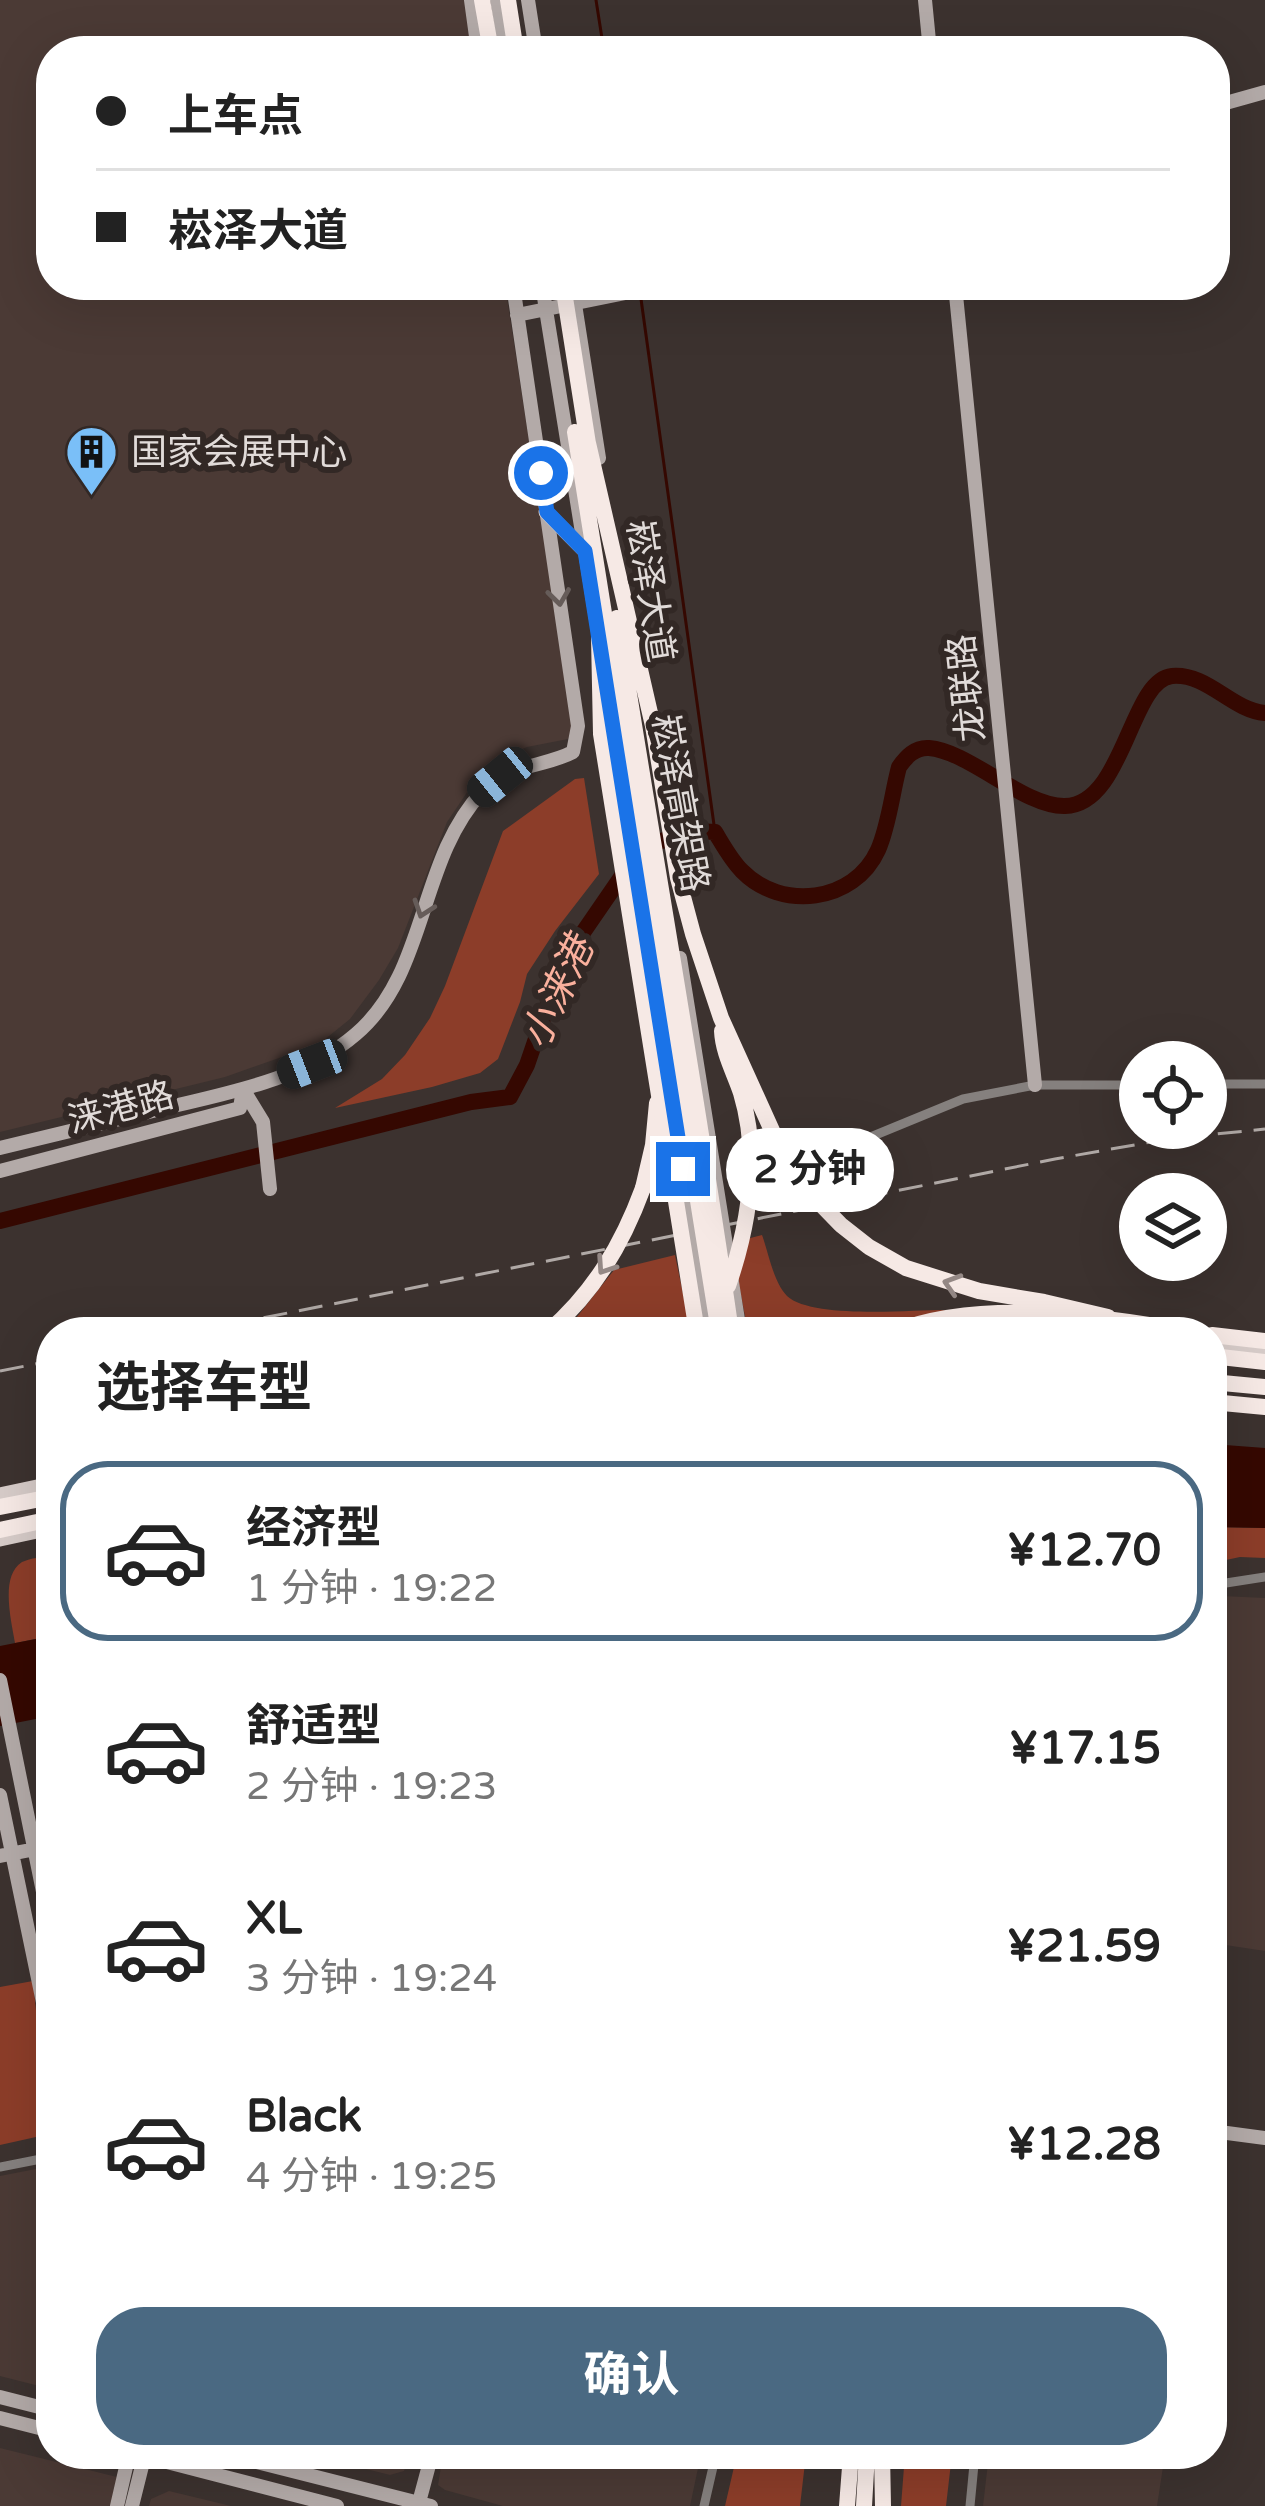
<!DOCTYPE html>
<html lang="zh">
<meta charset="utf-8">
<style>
:root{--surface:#fff;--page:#f2f2f2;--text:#222;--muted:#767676;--line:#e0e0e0;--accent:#4a6982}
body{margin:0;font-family:"Varela Round","Noto Sans SC",sans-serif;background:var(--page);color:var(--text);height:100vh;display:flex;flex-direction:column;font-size:45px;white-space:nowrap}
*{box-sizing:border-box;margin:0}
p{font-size:39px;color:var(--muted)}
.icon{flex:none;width:66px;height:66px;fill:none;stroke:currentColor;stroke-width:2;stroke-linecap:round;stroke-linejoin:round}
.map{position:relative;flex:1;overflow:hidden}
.sheet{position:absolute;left:36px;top:1317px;width:1191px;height:1152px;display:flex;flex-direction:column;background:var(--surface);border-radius:48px;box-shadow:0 12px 48px #0002}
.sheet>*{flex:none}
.hud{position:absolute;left:36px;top:36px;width:1194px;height:264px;border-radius:48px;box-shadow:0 12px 48px #0002;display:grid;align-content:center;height:264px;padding:0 60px;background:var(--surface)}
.buttons{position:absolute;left:1119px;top:1041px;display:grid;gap:24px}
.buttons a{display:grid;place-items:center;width:108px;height:108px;border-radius:50%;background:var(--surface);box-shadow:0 12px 48px #0002;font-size:60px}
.end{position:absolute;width:54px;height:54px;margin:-27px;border:15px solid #1a73e8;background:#fff;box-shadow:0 0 0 6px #fff}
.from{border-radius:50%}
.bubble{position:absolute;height:84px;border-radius:42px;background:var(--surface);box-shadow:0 12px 48px #0002;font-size:39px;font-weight:700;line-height:84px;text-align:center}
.car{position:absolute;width:36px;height:72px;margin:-36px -18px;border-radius:15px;box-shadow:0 0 9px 3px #0007;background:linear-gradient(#222 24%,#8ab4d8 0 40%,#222 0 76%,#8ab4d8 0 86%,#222 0)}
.hud b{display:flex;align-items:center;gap:42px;height:114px;font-size:45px}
.hud b+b{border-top:3px solid var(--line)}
.hud i{width:30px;height:30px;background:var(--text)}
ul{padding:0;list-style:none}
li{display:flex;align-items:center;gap:36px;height:180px;margin:0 24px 18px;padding:0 36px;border:6px solid transparent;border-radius:48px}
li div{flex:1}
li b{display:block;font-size:45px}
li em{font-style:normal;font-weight:700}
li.active{border-color:var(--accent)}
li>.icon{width:108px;height:108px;stroke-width:1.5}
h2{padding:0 60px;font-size:54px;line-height:144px}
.primary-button{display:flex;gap:24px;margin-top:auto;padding:24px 60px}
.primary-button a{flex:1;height:138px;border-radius:48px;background:var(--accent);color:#fff;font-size:48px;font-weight:700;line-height:138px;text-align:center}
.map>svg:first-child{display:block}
.built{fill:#4b3a35}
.green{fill:#8c3d29}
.water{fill:#350801}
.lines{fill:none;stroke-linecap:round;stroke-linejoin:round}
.stream{stroke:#350801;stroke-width:3}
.river{stroke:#350801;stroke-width:16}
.street{stroke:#85807e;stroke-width:9}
.secondary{stroke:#b3aaa8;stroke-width:14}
.primary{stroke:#d6cbc8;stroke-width:15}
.highway{stroke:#f6e9e5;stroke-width:16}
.rail{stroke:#b0a9a6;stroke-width:3;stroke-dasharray:24 12;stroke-linecap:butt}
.secondary-bridge{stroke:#b3aaa8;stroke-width:14}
.highway-bridge{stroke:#f6e9e5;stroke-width:16}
.oneway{stroke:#665c59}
.oneway2{stroke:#948885}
.route{stroke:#1a73e8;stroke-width:15}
.labels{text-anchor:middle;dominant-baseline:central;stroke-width:12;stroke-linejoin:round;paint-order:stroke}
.poi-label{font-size:36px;fill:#e1dbd9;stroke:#322825;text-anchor:start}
.street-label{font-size:36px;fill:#e1dbd9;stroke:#322825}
.water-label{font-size:39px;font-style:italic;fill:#fab09d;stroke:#322825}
</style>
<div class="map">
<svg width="1265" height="2506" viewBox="0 0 1265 2506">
<rect width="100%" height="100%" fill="#3c322f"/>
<path class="built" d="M0,0H465L472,51H51V285H505L573,727L568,739L527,747L506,756L474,782L447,822L398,948L379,980L350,1019L319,1044L225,1077L0,1132Z
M1221,1596L1265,1598V1951L1212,1943V1605Z
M51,2166V2389L0,2376V2176Z
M0,2448L117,2477L110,2506H0Z
M306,2454H409L404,2471L390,2475Z
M443,2454H701L690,2506H503L445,2490L438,2485Z
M989,2454H1165L1157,2506H983Z
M169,2491L231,2506H149L151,2499Z"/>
<path class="green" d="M584,778L599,874L555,931L527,974L520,1002L498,1059L480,1073L432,1087L335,1108L382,1079L405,1055L430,1018L445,986L503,831L575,779Z
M762,1235C769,1254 773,1281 787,1296C812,1319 909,1310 944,1310L959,1324L960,1332H748L731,1243Z
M675,1255L691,1332H565L614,1270Z
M1212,1527L1265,1528V1558L1240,1557L1212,1563Z
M51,1556V1636L15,1643C11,1619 0,1576 22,1562C31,1558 42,1557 51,1556Z
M33,1981L48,2127L45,2135L0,2145V1987Z
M737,2454H806L800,2506H725Z
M905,2454H952L946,2506H901Z"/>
<path class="water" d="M1212,1444L1265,1448V1528L1212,1527Z
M51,1636V1716L0,1726V1646Z"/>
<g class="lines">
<path class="stream" d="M596,0L604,51
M641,299L715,832"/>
<path class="river" d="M0,1221L471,1102L510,1097L527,1065L552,992L571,950L626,870L647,845L696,831L715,832C723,845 731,860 742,871C781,911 854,903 878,850C889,825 892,793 899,767C906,757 915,747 929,748C969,751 1024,807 1065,806C1124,805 1130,680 1172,676C1208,673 1231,710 1265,713"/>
<path class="street" d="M1206,1084H1265
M819,1161L834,1152L963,1099L1035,1085H1140
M1212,1592L1226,1583L1265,1577
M0,2167L51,2157
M704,2506L716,2454
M970,2506L975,2454"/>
<path class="secondary" d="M471,0L478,51
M497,0L505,51
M528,0L536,51
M925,0L930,51
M1215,106L1265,92
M542,285L600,644
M572,285L599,458
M955,285L1035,1085
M517,315L665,285
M606,689L617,761
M243,1089L263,1122L270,1189
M0,1148C54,1135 107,1122 161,1109C227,1093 303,1080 356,1034C428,973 418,860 482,792C508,763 543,768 573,752L578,726L513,285
M0,1171L240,1108L243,1089
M0,1680L51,1931
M0,1795L51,2041
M0,1856L51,1846
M1212,2131L1265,2138
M0,2397L51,2410
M0,2418L51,2431
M136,2454L337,2506
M225,2454L431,2506
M117,2506L129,2454
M132,2506L145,2454
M418,2506L432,2454"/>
<path class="primary" d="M546,512L585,551
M1212,1348L1265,1353
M0,1495L51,1484
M0,1539L51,1528"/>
<path class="highway" d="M482,0L491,51
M508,0L516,51
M643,1188L653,1145L657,1103
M894,1332C981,1298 1101,1316 1191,1332
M1212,1335L1265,1341
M1212,1356L1265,1362
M1212,1382L1265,1387
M1212,1402L1265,1407
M882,2454L883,2506
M847,2506L851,2454
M864,2506L867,2454"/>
<path class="rail" d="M193,1332L1055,1159L1168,1139L1265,1129
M0,1371L51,1361"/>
<path class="secondary-bridge" d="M617,761L707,1332
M680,958L740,1332"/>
<path class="highway-bridge" d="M563,285L589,450
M575,432L719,1332
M588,443L653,726L678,878L693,934L721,1018L779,1146L804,1187L841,1225L869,1247L906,1268L979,1291L1044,1302L1108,1317
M617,618C654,856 697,1093 731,1332
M599,637L601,734L697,1332
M722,1031C723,1053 734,1072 741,1093C760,1156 749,1225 728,1286
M548,1332C594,1292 622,1245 643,1188
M0,1507L51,1497
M0,1530L51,1519"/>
</g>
<defs><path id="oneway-chevron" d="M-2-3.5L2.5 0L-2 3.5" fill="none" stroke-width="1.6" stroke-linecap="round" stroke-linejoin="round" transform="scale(3)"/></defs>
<g class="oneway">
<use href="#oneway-chevron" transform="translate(559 597) rotate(82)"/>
<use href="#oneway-chevron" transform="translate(423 909) rotate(109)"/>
</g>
<g class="oneway2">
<use href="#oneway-chevron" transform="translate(605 1266) rotate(124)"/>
<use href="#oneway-chevron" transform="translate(952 1284) rotate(-163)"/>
</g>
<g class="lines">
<path class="route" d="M541,473L547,512L585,551L683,1169"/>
</g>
<defs>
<symbol id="building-pin" viewBox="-11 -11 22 30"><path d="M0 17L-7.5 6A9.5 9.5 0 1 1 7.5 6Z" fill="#7abff8" stroke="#322825"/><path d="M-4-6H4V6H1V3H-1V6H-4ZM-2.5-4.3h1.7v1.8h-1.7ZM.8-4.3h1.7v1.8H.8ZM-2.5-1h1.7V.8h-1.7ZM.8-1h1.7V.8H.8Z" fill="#111"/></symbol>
</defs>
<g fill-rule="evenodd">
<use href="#building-pin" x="62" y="422" width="59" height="81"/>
</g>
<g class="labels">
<g class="poi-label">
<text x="131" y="452">国家会展中心</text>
</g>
<g class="street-label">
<text transform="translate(650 591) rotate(81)">崧泽大道</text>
<text transform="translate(967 688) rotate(-96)">龙联路</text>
<text transform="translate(680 803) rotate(80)">崧泽高架路</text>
<text transform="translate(121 1108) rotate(-15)">涞港路</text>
</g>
<g class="water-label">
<text transform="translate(558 993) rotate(-65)">小涞港</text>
</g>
</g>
</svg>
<div class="buttons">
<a><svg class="icon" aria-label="locate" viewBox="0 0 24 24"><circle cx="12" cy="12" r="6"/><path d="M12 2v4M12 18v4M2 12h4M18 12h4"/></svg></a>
<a><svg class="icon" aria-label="layers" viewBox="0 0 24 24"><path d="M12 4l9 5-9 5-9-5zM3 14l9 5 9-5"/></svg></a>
</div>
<i class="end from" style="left:541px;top:473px"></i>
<i class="end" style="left:683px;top:1169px"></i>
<div class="bubble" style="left:726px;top:1128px;width:168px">2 分钟</div>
<i class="car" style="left:500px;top:777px;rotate:231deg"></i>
<i class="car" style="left:312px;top:1064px;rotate:249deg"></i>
<div class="hud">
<b><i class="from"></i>上车点</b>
<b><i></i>崧泽大道</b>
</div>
<section class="sheet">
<h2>选择车型</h2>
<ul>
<li class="active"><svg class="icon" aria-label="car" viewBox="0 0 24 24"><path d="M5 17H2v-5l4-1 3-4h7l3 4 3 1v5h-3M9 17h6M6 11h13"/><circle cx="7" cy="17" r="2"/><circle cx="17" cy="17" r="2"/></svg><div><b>经济型</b><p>1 分钟 · 19:22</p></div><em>¥12.70</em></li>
<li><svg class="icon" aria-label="car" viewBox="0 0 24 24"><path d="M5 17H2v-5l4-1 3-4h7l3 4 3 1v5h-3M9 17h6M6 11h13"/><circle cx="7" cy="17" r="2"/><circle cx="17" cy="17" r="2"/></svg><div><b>舒适型</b><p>2 分钟 · 19:23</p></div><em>¥17.15</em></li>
<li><svg class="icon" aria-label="car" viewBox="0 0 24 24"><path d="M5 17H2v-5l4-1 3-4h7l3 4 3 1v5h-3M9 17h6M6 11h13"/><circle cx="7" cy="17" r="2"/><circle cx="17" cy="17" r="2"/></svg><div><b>XL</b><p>3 分钟 · 19:24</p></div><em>¥21.59</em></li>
<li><svg class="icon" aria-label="car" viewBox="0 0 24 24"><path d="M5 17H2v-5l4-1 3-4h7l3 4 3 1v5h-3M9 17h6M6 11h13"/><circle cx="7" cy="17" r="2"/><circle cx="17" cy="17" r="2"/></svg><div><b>Black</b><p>4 分钟 · 19:25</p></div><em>¥12.28</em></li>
</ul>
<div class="primary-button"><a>确认</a></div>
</section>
</div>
